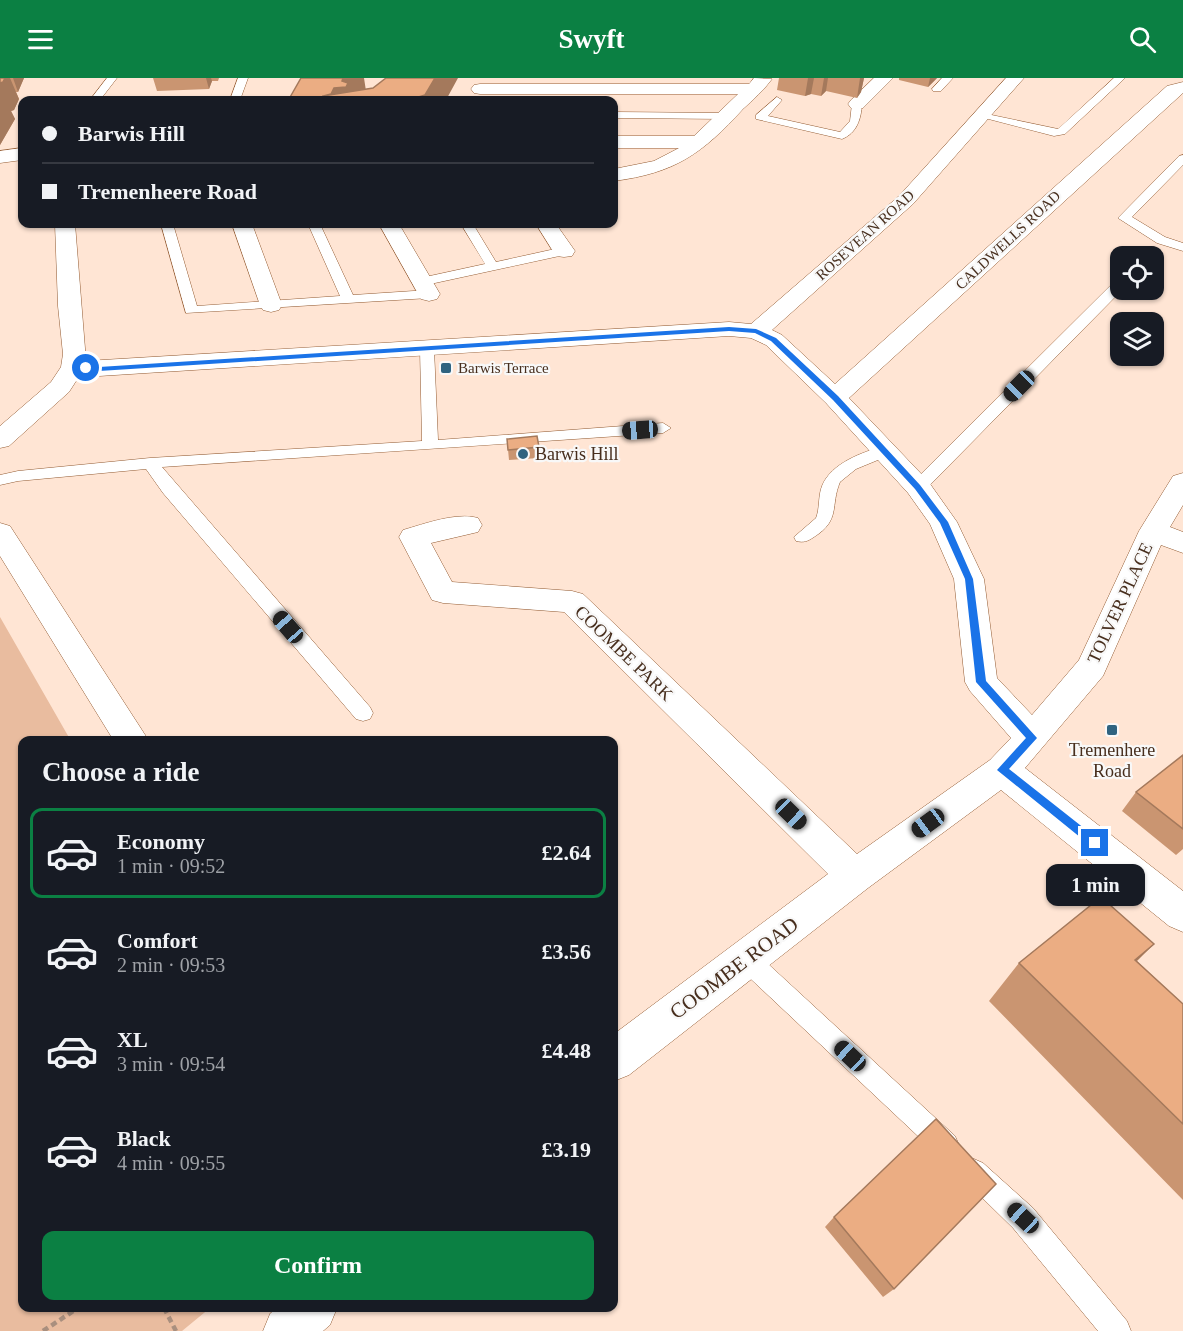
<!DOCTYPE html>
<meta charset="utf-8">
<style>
:root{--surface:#171b24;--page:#20242c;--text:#f1f3f6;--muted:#9ea1a6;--line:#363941;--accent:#0b8043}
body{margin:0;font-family:"Times New Roman",serif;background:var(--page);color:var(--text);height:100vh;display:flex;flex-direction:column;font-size:22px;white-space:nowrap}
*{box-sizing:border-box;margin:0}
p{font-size:20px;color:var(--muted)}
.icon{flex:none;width:33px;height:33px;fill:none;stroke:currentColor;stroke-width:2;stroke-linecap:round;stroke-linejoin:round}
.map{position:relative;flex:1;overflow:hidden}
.drawer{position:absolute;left:18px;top:658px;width:600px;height:576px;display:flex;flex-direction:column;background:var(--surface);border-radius:12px;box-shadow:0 2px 4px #0004}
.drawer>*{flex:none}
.banner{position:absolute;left:18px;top:18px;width:600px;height:132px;border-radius:12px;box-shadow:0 2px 4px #0004;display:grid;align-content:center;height:132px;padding:0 24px;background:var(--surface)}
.buttons{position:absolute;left:1110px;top:168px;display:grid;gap:12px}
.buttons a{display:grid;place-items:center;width:54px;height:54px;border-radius:12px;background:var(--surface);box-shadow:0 2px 4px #0004;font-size:30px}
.end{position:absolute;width:27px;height:27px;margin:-14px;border:8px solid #1a73e8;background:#fff;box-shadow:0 0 0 3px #fff}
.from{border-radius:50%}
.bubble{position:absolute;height:42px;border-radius:12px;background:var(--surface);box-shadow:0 2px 4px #0004;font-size:20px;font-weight:800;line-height:42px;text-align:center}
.car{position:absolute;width:18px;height:36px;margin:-18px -9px;border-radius:8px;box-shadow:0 0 4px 2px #0007;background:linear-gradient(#222 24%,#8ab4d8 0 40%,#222 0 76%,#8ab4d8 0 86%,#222 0)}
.banner b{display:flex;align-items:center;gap:21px;height:57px;font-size:22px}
.banner b+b{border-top:2px solid var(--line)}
.banner i{width:15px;height:15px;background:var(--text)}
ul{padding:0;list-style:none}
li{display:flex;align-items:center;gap:18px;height:90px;margin:0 12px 9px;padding:0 12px;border:3px solid transparent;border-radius:12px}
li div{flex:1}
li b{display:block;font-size:22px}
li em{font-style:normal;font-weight:800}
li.active{border-color:var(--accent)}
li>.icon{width:54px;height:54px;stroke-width:1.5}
h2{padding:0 24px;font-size:27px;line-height:72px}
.primary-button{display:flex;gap:12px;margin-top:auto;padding:12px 24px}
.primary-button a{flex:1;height:69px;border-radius:12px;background:var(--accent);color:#fff;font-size:24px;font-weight:800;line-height:69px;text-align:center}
header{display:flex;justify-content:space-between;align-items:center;height:78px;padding:0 24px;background:var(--accent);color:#fff;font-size:27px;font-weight:800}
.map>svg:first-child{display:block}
.green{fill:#e9bc9f}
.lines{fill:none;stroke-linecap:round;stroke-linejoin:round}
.lane-casing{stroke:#935b32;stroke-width:1}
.street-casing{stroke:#935b32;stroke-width:1}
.path{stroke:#a98f7e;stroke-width:4.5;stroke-dasharray:6 4;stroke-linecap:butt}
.lane{fill:#fff;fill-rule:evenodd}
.street{fill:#fff;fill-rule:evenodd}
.wall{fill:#ca9571}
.shaded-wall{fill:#a4795c}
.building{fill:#ebad83;stroke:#a4795c;stroke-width:1.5}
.route{fill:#1a73e8}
.poi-dot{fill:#2f6380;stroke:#f8f8f8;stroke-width:2}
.labels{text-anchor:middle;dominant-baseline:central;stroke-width:4.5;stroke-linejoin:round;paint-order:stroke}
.far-street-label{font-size:15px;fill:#472e1d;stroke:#f8f8f8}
.far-poi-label{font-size:15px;fill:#472e1d;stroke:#f8f8f8;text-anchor:start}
.poi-label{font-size:18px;fill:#472e1d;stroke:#f8f8f8;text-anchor:start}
.street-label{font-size:18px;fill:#472e1d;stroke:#f8f8f8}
.near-street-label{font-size:21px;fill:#472e1d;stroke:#f8f8f8}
</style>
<header><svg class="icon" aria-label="menu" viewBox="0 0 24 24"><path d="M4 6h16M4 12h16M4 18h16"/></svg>Swyft<svg class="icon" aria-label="search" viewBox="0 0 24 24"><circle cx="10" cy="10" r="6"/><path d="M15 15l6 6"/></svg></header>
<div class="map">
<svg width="1183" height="1253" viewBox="0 0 1183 1253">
<rect width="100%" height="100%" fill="#ffe5d4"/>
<path class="green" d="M0,539L71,663H22V1230H210L182,1253H0Z"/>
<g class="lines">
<defs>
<path id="lane" d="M107,0H117L100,22H90Z
M238,0H248L240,22H230Z
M942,0H953L941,13H933L932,11Z
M1114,0H1125L1065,56L1054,58L977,38L982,35L1058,51Z
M777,19L782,22L768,38L840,54L850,43L852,26L857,23L862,26C861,41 857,55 842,61L756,41V37Z
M614,34L727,35L732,38L727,41L614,40Z
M1183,77V87L1132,139L1165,159L1183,165V173L1157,165L1118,140L1179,78Z
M161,146H173L197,228L340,218L308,146H320L353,217L429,212L436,216L429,220L186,235Z
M461,146H473L496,184L564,169L570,173L564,177L421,208L416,207L414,204L416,201L485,186Z
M1154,169L1160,173L1154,180L1142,178L1150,170Z
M1120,202L1122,212L924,413H912L910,409L912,405L1115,203Z
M427,267L434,271L438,362L663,345L671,350L663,355L162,389L370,629L373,635L370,641L363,643L356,641L163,415L146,391L18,403L0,407V397L18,393L150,380L422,363L420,271Z
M884,368L890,369L892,373L890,377L856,391L840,404C830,428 841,442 814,459C808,463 804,465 796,463L794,459L816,440C820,430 818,418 822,408C831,385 863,374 884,368Z
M746,870L754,873L955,1058L959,1067L955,1076L946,1080L937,1076L738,889L734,881L738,873Z
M974,1081L983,1085L1033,1130L1127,1243L1131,1253H1098L1013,1150L965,1103L961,1094L965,1085Z"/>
<path id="street" d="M754,0L772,1C764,12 753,22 743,31C702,76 675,95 614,103V91L654,83L679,70H614V58H694L738,16H480L474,15L471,11L474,7L480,6H749Z
M874,0H893L863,30H851L848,26L851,22Z
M1006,0H1024L913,126L772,252L782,257L835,306L1167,8L1183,4V15L849,320L928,403L957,444L984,501L997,600L1032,637L1079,582L1139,453L1173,398L1183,395V427L1170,449L1183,454V475L1161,467L1103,598L1025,690L1183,813V854L1169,848L1001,712L868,810L629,997L614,1003V956L828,796L564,534L443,525L432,522L399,459L403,452C424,446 456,434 478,440L482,447L478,454L431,465L452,504L572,513L583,516L857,776L990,682L1011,660L970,613L965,604L954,501L930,446L908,415L826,325L766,267L751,260L729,258L99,298L80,297L69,314L9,368L0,370V348L51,304L61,289L63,276L58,228L55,146H75L86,283L729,244L751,246L899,118Z
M22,70V82L0,85V73Z
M232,146H252L282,227L279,232L271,234L263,232L260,227Z
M379,146H399L440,216L437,221L429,223L421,221Z
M536,146H556L575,173L572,178L564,179L556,178Z
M0,445L10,448L149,663H114L0,478Z
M276,1230H337L330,1247L323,1253H263L270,1236Z"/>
</defs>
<use href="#lane" class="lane-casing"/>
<use href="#street" class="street-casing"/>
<path class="path" d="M164,1230L176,1253
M43,1253L78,1230"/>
<use href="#lane" class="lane"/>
<use href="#street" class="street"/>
</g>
<path class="wall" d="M0,0H24L18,14H16L19,21L14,32L11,33L15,41L0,67Z
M153,0H219L218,3H212L209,11L157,13Z
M779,0H864L861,14L857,20L826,13L821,18L811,16L805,18L777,12Z
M899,0H937L928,9L899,2Z
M507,361L539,369V380L509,382Z
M1183,677V771L1176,777L1122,733L1136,714Z
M1154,866L1137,883L1183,926V1122L989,923L1019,885Z
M834,1139L894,1211L883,1219L825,1149Z"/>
<path class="shaded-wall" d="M5,0H10L19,21L14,32L11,33L15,41L0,67V5Z
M13,0H24L18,14Z
M206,0H211L212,3L209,11Z
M332,0H364L366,13L325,22Z
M435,0H458L446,22H409Z
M808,0H814L811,16L805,18Z
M824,0H828L826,13L821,18Z
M860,0H864L861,14L857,20Z
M930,0H937L928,9Z
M323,19V22H292Z
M1154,866L1114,905L1135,882Z"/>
<path class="building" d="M0,0H5L3,4L0,5Z
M301,0H343L342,3L348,5L346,9L334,10L331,16L323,18V19L290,22L289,21Z
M386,0H435L425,17L409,22H325L323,18L373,10Z
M289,20L290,22H276Z
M537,358L539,369L508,372L507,361Z
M1183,677V751L1136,714Z
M1101,819L1154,866L1135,882L1183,926V1046L1019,885Z
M936,1041L996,1106L894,1211L834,1139Z"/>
<path class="route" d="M729,249L756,251L776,260L838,318L920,407L948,444L973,501L986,603L1037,660L1009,691L1099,762V768H1091L997,692L1026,660L976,604L965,501L940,445L915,411L833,322L771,263L755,255L729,253L99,293L82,290L86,288L99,289Z"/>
<g class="poi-dot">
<rect x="440" y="284" width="12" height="12" rx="3"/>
<circle cx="523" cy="376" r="6"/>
<rect x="1106" y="646" width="12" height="12" rx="3"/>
</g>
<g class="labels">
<g class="far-street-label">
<text transform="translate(865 157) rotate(-42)">ROSEVEAN ROAD</text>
<text transform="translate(1008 162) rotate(-43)">CALDWELLS ROAD</text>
</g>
<g class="far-poi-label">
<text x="458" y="290">Barwis Terrace</text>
</g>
<g class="poi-label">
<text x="535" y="376">Barwis Hill</text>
<text x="1112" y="672" text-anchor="middle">Tremenhere<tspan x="1112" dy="21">Road</tspan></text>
</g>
<g class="street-label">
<text transform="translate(1120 525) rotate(-65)">TOLVER PLACE</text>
<text transform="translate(624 575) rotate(44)">COOMBE PARK</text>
</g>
<g class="near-street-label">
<text transform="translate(734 890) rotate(-37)">COOMBE ROAD</text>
</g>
</g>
</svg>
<div class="buttons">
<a><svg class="icon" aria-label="locate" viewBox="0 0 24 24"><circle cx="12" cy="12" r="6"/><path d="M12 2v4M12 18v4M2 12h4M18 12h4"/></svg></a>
<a><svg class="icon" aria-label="layers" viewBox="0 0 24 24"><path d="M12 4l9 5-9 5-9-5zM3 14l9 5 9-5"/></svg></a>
</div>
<i class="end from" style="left:86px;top:290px"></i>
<i class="end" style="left:1095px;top:765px"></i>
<div class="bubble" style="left:1046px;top:786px;width:99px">1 min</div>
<i class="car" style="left:1019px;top:308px;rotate:225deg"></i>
<i class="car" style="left:640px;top:352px;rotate:266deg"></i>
<i class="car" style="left:288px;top:549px;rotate:319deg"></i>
<i class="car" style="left:791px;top:736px;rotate:134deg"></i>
<i class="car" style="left:928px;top:745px;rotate:234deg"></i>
<i class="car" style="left:850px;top:978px;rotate:313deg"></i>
<i class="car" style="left:1023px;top:1140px;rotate:313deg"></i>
<div class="banner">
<b><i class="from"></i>Barwis Hill</b>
<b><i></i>Tremenheere Road</b>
</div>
<section class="drawer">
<h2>Choose a ride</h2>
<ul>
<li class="active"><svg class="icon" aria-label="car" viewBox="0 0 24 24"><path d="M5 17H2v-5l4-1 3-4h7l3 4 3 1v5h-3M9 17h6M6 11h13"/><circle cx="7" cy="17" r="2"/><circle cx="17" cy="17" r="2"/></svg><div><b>Economy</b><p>1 min · 09:52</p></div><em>£2.64</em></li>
<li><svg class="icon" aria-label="car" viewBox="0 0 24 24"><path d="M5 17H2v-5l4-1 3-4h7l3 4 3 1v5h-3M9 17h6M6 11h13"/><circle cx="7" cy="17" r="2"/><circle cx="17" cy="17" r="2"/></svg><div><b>Comfort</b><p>2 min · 09:53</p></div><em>£3.56</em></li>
<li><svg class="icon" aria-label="car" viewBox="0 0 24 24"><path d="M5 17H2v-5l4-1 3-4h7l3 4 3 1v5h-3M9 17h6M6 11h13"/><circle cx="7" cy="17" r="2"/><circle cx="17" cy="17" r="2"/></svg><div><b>XL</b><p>3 min · 09:54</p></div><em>£4.48</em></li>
<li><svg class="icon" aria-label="car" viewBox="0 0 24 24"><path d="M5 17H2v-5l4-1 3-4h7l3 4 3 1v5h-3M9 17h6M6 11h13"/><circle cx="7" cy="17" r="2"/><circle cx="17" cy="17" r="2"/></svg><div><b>Black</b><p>4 min · 09:55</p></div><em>£3.19</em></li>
</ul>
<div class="primary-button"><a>Confirm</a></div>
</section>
</div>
